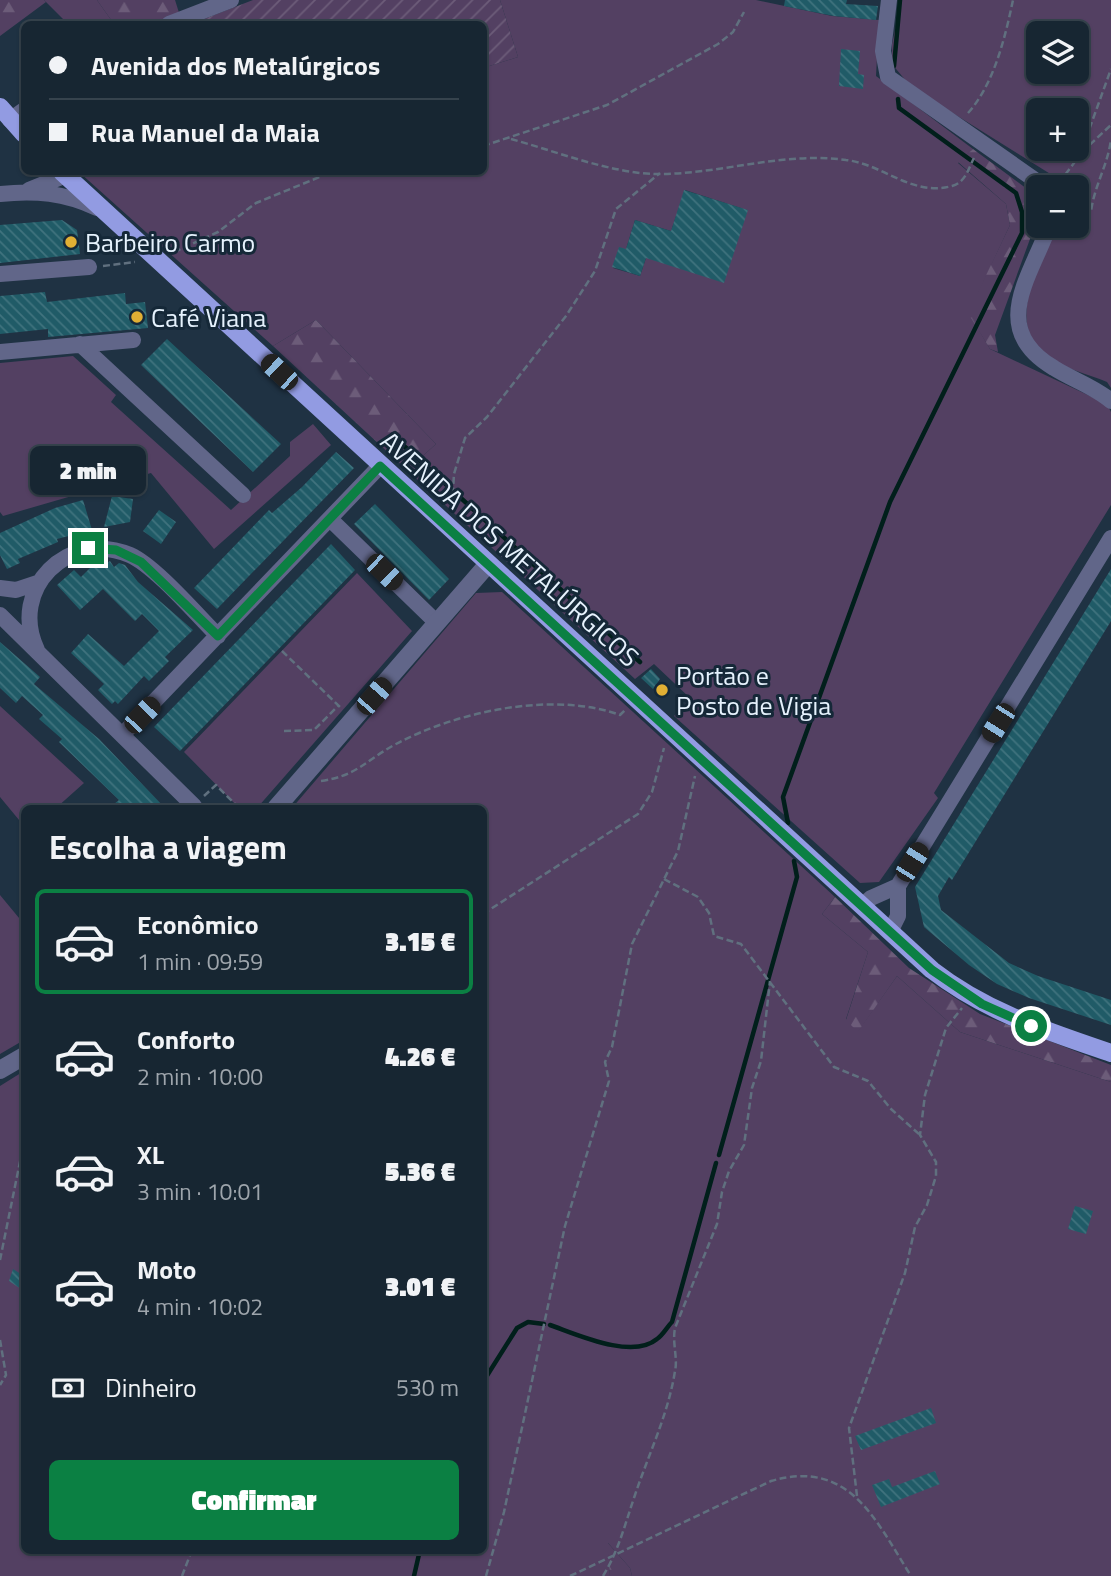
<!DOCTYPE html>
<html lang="pt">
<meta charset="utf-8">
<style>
:root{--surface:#172632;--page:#24323e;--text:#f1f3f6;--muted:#9ea5ac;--line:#36434d;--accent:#0b8043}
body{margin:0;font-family:"Titillium Web",sans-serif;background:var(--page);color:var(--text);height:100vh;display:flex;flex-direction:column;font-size:26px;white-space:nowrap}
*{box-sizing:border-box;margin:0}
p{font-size:23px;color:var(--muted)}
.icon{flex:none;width:38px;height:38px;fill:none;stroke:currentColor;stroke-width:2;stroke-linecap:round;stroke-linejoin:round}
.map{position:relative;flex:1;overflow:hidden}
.panel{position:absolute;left:21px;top:805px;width:466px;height:749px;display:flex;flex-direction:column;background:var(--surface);border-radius:10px;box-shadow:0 2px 5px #0004,0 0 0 2px var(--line)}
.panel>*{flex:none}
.banner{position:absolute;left:21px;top:21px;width:466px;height:154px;border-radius:10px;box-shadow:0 2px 5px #0004,0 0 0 2px var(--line);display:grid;align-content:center;height:154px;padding:0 28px;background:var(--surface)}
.fabs{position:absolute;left:1026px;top:21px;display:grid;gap:14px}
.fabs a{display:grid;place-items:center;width:63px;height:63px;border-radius:10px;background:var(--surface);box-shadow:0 2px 5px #0004,0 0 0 2px var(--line);font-size:35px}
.end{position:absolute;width:32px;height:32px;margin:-16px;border:9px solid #0b8043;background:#fff;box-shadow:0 0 0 4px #fff}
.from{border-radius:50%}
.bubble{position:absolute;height:49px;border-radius:10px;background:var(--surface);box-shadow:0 2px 5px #0004,0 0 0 2px var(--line);font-size:23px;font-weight:800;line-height:49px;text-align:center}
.car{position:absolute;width:21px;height:42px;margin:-21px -10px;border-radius:9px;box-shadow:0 0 5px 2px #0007;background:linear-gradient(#222 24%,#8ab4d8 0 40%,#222 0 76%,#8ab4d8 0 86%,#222 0)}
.banner b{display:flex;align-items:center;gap:24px;height:66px;font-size:26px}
.banner b+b{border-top:2px solid var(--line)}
.banner i{width:18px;height:18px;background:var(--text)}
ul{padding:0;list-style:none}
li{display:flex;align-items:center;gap:21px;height:105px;margin:0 14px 10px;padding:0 14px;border:4px solid transparent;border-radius:10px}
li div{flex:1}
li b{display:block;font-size:26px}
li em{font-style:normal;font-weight:800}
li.on{border-color:var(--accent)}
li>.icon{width:63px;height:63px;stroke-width:1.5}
h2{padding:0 28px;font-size:32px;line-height:84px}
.pay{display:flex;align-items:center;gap:18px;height:77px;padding:0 28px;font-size:26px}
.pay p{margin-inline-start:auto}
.button{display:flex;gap:14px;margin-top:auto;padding:14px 28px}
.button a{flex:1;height:80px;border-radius:10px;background:var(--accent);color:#fff;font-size:28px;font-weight:800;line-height:80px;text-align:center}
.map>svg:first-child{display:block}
.green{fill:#534062;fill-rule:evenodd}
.forest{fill:url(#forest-firs)}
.garden{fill:url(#garden-furrows)}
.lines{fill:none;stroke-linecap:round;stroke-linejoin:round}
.stream{stroke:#011f1b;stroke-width:4.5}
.building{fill:url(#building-back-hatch)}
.path{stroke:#60707f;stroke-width:2.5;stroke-dasharray:7 3.5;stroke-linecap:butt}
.minor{stroke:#616689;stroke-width:16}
.tertiary{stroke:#616689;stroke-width:18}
.primary{stroke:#929be2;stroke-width:18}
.route{stroke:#0b8043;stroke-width:9}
.poi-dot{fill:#e1af34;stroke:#152838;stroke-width:2.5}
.labels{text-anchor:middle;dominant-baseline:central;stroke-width:6;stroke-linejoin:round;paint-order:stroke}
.poi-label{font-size:26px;fill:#e6f2fd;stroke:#152838;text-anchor:start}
.street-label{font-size:26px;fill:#e6f2fd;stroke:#152838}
</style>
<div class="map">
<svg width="1111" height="1576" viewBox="0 0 1111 1576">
<defs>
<pattern id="forest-firs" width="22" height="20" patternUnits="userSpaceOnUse" patternTransform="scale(1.75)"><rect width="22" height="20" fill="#534062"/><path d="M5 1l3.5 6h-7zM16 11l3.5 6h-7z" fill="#6c5c79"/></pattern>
<pattern id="garden-furrows" width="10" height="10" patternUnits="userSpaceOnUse" patternTransform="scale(1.75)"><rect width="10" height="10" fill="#534062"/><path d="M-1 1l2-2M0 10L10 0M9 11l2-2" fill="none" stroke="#6c5c79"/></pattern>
<pattern id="building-back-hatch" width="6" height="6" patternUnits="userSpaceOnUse" patternTransform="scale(1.75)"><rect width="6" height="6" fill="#205b67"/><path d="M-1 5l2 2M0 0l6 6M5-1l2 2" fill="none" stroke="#40737e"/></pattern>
</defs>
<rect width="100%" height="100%" fill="#1f3243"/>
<path class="green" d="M44,0H97L114,24H68Z
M500,0H756L832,16L879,20L876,76L973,149L958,163L1006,204L1010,225L969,313L990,349L1107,404L1111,412V505L934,793L938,798L879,882L860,883L674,716L690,698L654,664L635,679L407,470L436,444L316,320L273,346L79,172H164L165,175L174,172H483V68L518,57ZM685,190L747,210L646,258L640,276L613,268L626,249L635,220L671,231Z
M902,0H1111V388L1107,382C1088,374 1062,368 1046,356C1004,323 1040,264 1055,226H1076V187H1058L1052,175L911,87L892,64V44ZM1038,33H1076V72H1038ZM1038,110H1076V149H1038Z
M73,356L116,395L111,402L231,510L290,456V442L313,424L331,445L214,549L151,473L3,516L0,512V363Z
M357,573L412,631L257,808H239L184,752Z
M502,592L835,897L822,914L868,952L846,1019L858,1031L897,976L960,1032L1111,1082V1576H632L630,1568L608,1543L610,1576H0V1086L24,1071V1550H483V808H292L476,593Z
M0,706L84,783L56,808H24V826L0,797Z
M0,895L24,924V1040L0,1054Z"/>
<path class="forest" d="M0,0H44L46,2L0,36Z
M97,0H175L180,16L158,24H114Z
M973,149L1038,197V217L995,335L998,352L990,349L968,313L1010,225L1006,204L958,162Z
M316,320L436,444L407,470L273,346Z
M835,897L909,968L980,1014L1111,1065V1082L960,1032L897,976L858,1032L846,1020L868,952L822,914Z
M607,1542L630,1568L632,1576H610Z"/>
<path class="garden" d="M253,0H500L518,57L483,68V24H191Z"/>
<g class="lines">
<path class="stream" d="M894,66L900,0
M392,435L640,662
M788,823L783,797L890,502L1022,233V212L1016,193L899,108L898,99
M719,1155L797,877L794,861
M550,1325C576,1334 632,1360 657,1339C663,1335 667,1327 672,1322L716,1163
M483,1382L517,1328L528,1322L544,1324
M414,1576L420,1550"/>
</g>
<path class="building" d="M785,0H847L846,4L878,6L876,20L834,16L784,6Z
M841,49L860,51L858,74L864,75L863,89L839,86Z
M684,190L748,210L724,283L646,258L640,276L612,267L619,247L626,249L635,220L671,231Z
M62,220L77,230L80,254L0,263V225Z
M45,292L47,302L125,293L126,304L145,302L148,328L48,337V329L0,334V296Z
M167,339L281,444L253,472L141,365Z
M336,452L354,468L217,609L194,588L269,510L272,513L302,487Z
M112,496L133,499L130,522L104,527Z
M83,500L92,530L57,539L58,542L18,559L20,563L7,569L0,555V533L55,508Z
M375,504L449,579L429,600L354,524Z
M159,510L176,522L161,544L143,531Z
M331,544L355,570L180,751L154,727Z
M98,560L105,564L110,561L114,567L119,563L125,565L138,582L193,630L165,657L169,661L149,681L144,676L118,704L115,701L112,704L98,690L104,684L71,653L88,634L124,666L159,631L142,614L135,621L103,589L80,610L57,585L74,570L81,577Z
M1111,569V621L952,880L949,877L938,896L941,910L1009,963L1038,976L1111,1000V1025L1029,998L997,984L969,965L924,927L915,887Z
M0,642L40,677L34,684L99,739L165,808H109L119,800L59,742L62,739L39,719L43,715L22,696L16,703L0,688Z
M651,669L660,679L653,689L641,678Z
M1075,1206L1093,1211L1086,1234L1068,1229Z
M13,1269L24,1276V1291L9,1281Z
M931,1408L936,1423L861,1450L855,1436Z
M935,1471L940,1484L881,1507L872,1485L889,1479L892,1487Z"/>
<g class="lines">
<path class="path" d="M968,113C994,84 1005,38 1013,0
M511,139C555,151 610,173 655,174C719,175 782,151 846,160C883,164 912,197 952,186C966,182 968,169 974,158
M483,146L607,105L718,44L733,32L744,12
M1082,152L1111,125
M1059,183L1080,155L1111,69
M1076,223L1091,212C1094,186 1108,165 1111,139
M1062,230L1067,232L1073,226
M174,252L218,232L256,203L322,176L343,172
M103,266L135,262
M442,500L453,490L454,474L465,438L487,417L566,316L595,271L616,209L660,173
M282,651L340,707
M284,731L314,730L339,705
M321,781C357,776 366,760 396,744C458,711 554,691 620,715L625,710
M204,796L216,785L239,808
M664,879L698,897L709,913L714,936L741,944L834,1067L868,1081L891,1109L920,1135
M483,914L638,814L652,792L664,748
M0,1260L24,1142
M0,1340L6,1375L0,1385
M857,1496L849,1428L905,1273L915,1227L927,1205L936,1176V1162L920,1135L925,1095L946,1028L962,1008
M182,1576L192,1550
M486,1576L504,1512L565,1226L609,1081L605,1062L612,1047L632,944L678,851L695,776
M570,1576L771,1481C850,1458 876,1521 911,1576
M603,1576C619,1550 625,1524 635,1495C649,1453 668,1415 675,1371C678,1358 672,1343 675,1328L717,1224L722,1192L729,1171L744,1145L752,1088L761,1061L770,981"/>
<path class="minor" d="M889,0L883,51L888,77L1045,187
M169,24L231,0
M10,120L24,110
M29,190L66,175
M0,194C35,190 65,193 97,208
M1049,226C1030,278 988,329 1054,368C1073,380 1095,387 1111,401
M0,274L89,267
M80,344L243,495
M0,352L133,340
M331,520L437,623
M0,588L16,590L40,582
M0,615L194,806
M37,650C8,589 68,529 130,555C155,566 197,615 218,636
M123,734L380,466
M898,886L1111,538
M862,906L871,898L898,886V916L890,932"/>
<path class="tertiary" d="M276,808L488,564
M0,1070L24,1056"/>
<path class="primary" d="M0,107L24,134
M62,172L932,970C986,1012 1047,1031 1111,1053"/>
</g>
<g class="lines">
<path class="route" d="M88,548L116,550L141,562L218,636L380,466L932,970L982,1004L1031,1026"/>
</g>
<g class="poi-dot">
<circle cx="71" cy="242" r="7"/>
<circle cx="137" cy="317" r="7"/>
<circle cx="662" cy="690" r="7"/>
</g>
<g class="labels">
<g class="poi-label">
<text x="85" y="242">Barbeiro Carmo</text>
<text x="151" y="317">Café Viana</text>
<text x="676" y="675">Portão e<tspan x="676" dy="30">Posto de Vigia</tspan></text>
</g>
<g class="street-label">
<text transform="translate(510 549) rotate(42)">AVENIDA DOS METALÚRGICOS</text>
</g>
</g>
</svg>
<div class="fabs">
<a><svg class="icon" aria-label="layers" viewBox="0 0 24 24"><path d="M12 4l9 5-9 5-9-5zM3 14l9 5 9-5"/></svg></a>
<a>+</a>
<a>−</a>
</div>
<i class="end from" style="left:1031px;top:1026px"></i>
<i class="end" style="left:88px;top:548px"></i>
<div class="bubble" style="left:30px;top:446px;width:116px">2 min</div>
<i class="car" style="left:279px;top:372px;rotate:313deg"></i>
<i class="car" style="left:384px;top:572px;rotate:134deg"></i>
<i class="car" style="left:374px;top:696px;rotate:41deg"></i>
<i class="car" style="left:142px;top:715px;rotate:44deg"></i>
<i class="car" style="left:998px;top:723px;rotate:212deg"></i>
<i class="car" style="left:912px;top:862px;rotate:32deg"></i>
<div class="banner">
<b><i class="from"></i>Avenida dos Metalúrgicos</b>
<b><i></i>Rua Manuel da Maia</b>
</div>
<section class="panel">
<h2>Escolha a viagem</h2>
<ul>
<li class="on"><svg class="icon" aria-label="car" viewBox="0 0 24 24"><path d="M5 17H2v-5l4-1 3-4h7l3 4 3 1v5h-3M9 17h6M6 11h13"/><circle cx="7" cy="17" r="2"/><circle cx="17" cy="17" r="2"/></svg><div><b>Econômico</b><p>1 min · 09:59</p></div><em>3.15 €</em></li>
<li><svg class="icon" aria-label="car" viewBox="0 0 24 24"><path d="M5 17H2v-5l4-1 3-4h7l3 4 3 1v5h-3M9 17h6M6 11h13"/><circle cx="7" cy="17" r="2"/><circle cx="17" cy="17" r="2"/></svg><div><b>Conforto</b><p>2 min · 10:00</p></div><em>4.26 €</em></li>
<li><svg class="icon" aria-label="car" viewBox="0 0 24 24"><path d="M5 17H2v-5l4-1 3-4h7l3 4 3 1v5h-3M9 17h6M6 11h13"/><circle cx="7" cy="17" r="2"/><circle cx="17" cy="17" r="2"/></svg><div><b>XL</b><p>3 min · 10:01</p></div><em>5.36 €</em></li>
<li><svg class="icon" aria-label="car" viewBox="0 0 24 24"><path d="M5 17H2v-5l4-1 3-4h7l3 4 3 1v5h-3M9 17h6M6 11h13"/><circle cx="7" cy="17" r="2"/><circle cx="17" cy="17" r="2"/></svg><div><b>Moto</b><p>4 min · 10:02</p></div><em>3.01 €</em></li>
</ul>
<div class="pay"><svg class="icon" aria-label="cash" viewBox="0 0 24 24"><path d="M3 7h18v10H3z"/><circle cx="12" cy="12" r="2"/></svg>Dinheiro<p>530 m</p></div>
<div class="button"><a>Confirmar</a></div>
</section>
</div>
